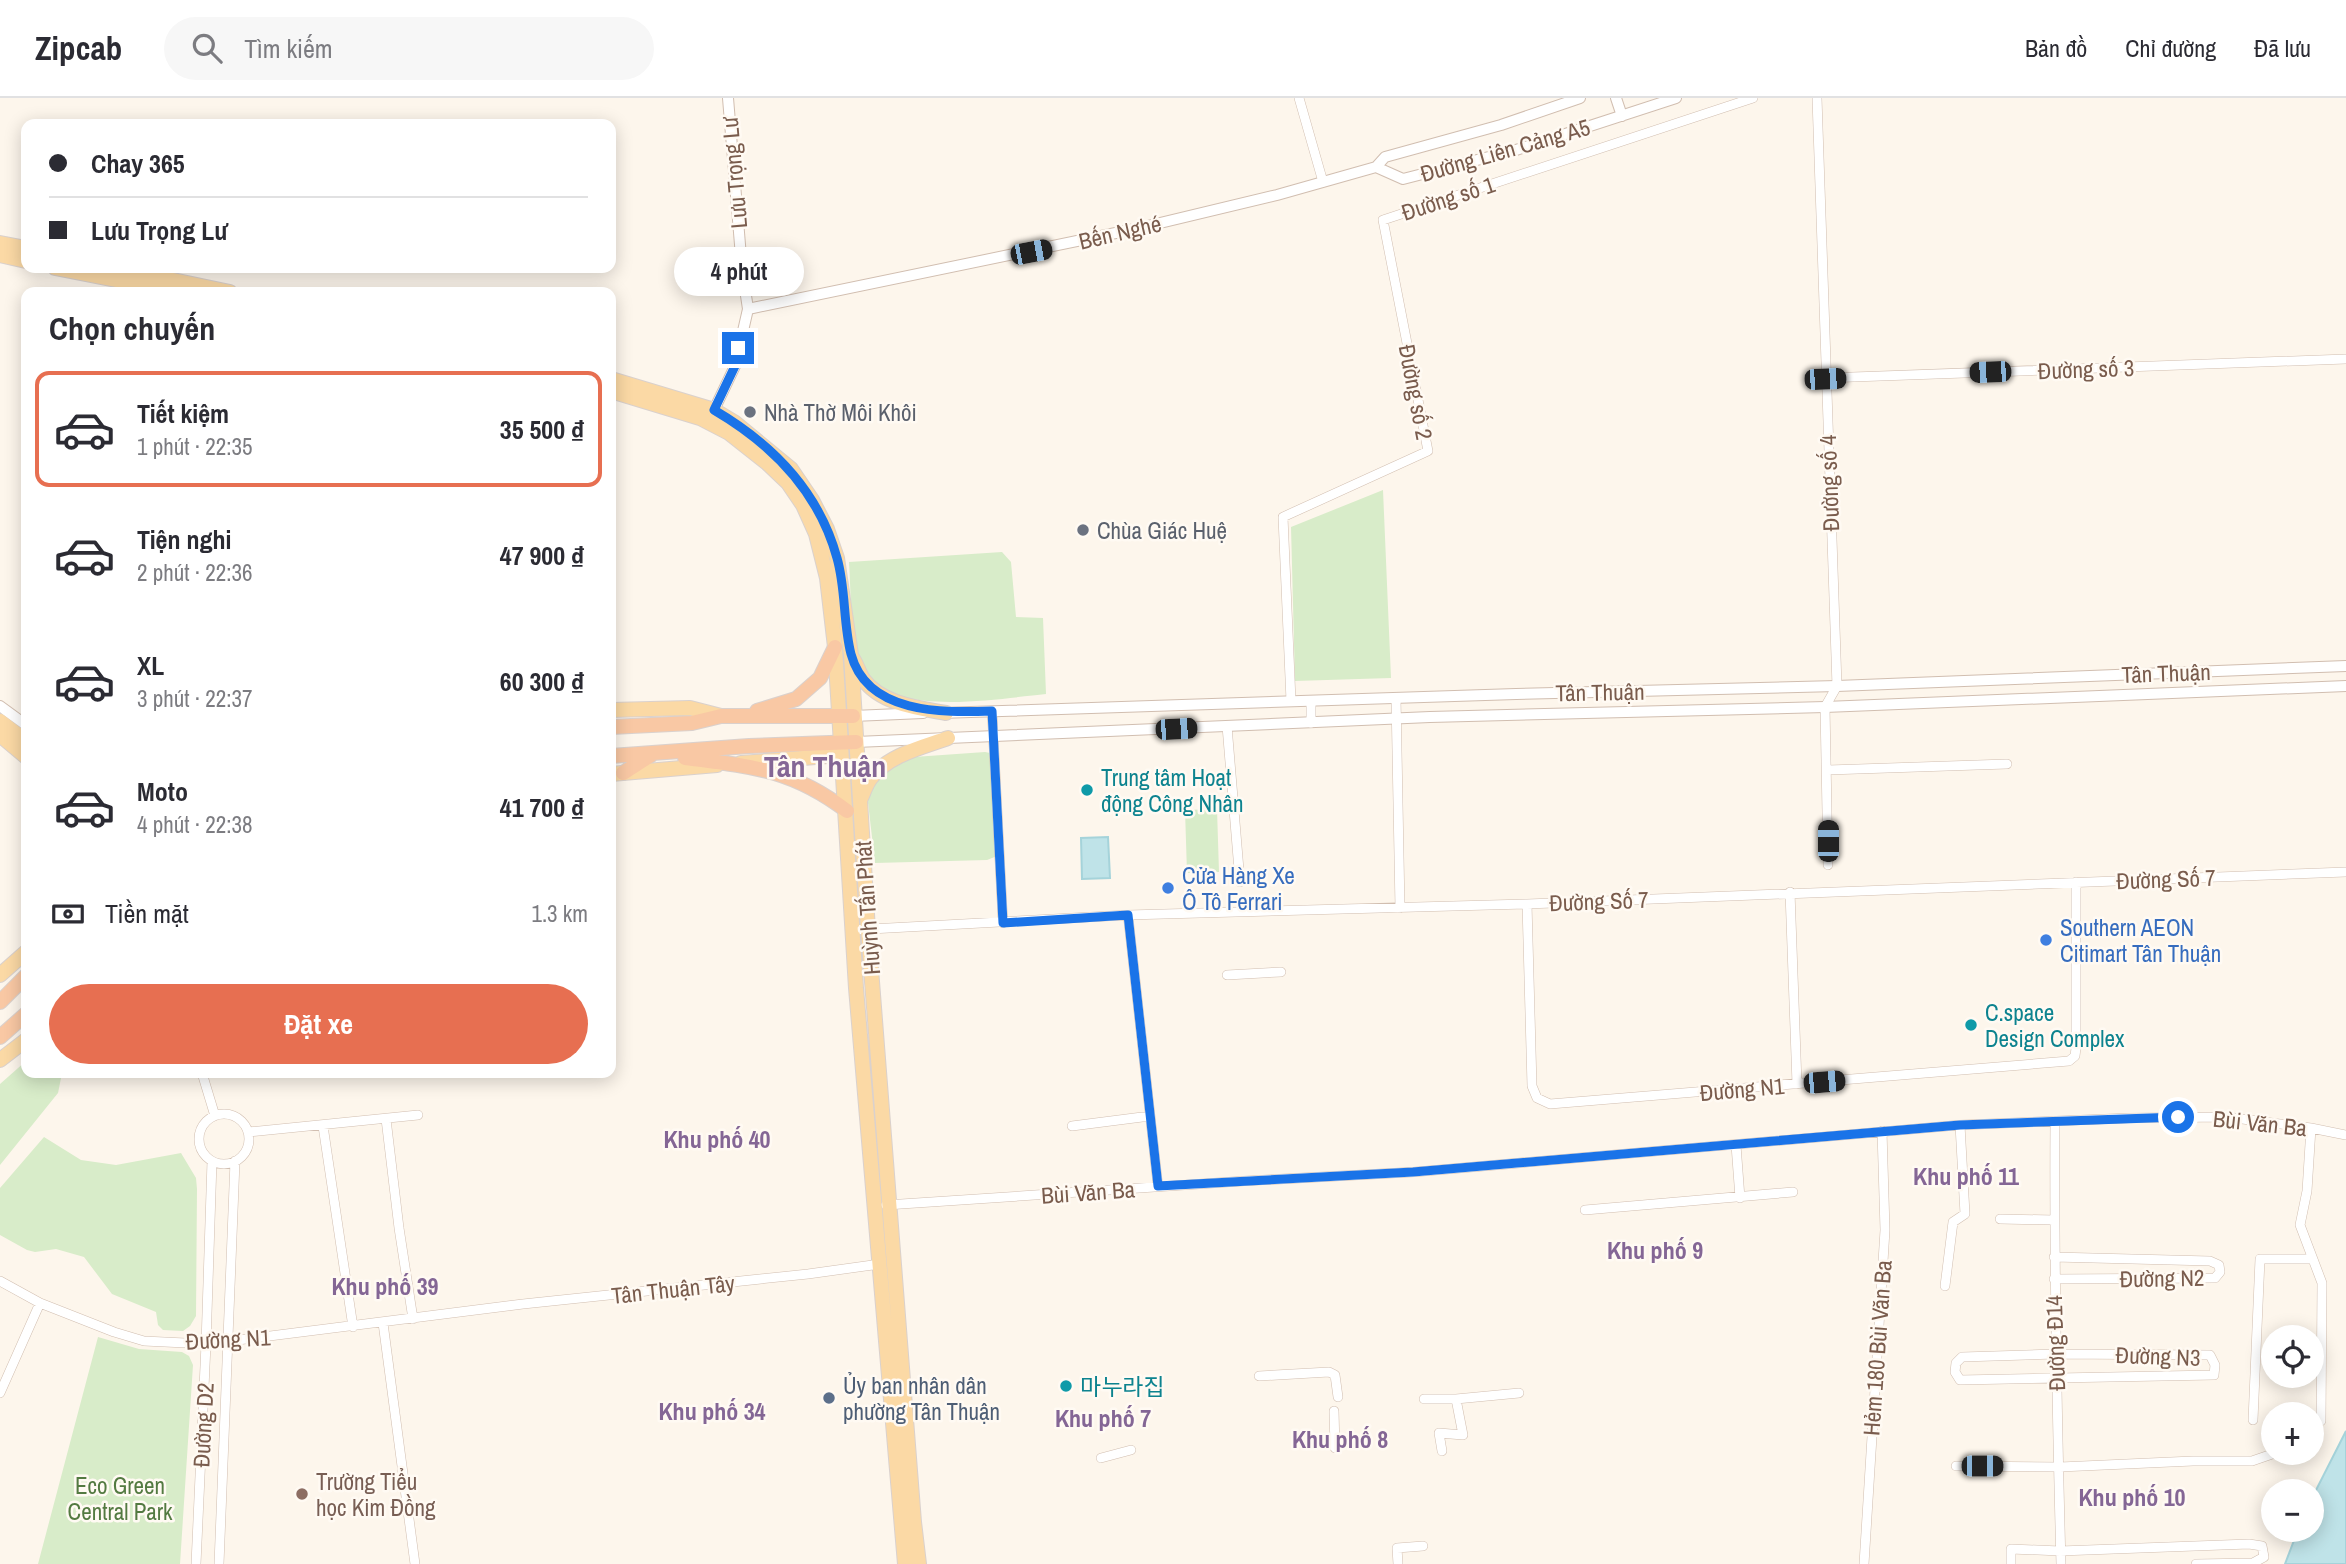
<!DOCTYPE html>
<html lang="vi">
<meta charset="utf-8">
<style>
:root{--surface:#fff;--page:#f7f7f7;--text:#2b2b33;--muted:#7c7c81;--line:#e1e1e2;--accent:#e76f51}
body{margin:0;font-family:"Archivo Narrow","Noto Sans KR",sans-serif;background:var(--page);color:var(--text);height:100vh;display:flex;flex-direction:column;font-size:26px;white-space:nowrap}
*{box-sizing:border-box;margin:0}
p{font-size:23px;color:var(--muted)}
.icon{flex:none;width:38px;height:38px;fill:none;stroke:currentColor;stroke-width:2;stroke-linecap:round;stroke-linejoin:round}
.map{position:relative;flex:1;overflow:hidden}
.side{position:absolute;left:21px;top:189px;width:595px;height:791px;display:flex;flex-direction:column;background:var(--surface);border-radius:14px;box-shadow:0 4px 18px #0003}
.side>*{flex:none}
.hud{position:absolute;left:21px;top:21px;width:595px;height:154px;border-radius:14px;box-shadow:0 4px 18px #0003;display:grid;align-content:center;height:154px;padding:0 28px;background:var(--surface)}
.tools{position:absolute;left:2261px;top:1227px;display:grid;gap:14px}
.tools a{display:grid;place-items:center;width:63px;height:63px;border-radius:50%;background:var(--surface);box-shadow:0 4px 18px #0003;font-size:35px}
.end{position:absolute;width:32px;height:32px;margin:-16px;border:9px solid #1a73e8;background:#fff;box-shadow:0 0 0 4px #fff}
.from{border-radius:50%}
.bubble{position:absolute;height:49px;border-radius:24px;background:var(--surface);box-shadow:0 4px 18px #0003;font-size:23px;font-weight:800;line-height:49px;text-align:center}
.car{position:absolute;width:21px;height:42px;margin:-21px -10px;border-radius:9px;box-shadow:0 0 5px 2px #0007;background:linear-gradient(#222 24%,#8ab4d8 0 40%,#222 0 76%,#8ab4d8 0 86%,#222 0)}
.hud b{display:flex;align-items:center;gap:24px;height:66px;font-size:26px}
.hud b+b{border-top:2px solid var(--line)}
.hud i{width:18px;height:18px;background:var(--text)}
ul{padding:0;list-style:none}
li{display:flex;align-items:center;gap:21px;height:116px;margin:0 14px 10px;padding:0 14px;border:4px solid transparent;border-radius:14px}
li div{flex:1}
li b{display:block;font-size:26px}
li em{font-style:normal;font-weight:800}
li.selected{border-color:var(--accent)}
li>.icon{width:63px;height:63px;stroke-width:1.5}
h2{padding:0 28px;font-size:32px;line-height:84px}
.pay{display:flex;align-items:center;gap:18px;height:77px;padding:0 28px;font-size:26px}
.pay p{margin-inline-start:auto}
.cta{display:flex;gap:14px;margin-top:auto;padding:14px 28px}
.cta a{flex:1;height:80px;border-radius:42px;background:var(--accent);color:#fff;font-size:28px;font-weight:800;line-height:80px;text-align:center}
header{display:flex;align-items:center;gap:42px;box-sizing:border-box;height:98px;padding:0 35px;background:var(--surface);border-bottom:2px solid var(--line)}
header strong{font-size:33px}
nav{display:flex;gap:38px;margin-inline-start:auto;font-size:24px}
.search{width:490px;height:63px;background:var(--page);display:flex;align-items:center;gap:18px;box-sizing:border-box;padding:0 24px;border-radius:38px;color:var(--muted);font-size:26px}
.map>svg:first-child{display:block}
.green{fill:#d8ecc9}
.water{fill:#bfe3e8;stroke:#a5d3da;stroke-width:2}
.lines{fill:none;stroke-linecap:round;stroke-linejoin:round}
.minor-casing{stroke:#d1beb0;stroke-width:10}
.tertiary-casing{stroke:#d1beb0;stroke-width:12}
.primary-casing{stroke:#dad1cd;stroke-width:16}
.trunk-casing{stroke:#dad1cd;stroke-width:16}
.minor{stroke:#fff;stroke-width:9}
.tertiary{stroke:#fff;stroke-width:10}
.primary{stroke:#fbd9a5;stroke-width:14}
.trunk{stroke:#f9c8a4;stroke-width:14}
.route{stroke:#1a73e8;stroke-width:9}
.worship-dot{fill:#6b7280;stroke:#fffaf3;stroke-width:2.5}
.culture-dot{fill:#0f9aa8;stroke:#fffaf3;stroke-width:2.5}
.shop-dot{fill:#3f7fe0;stroke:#fffaf3;stroke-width:2.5}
.service-dot{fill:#5c6f8a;stroke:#fffaf3;stroke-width:2.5}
.education-dot{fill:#8d6e63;stroke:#fffaf3;stroke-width:2.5}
.labels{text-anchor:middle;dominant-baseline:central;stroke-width:5;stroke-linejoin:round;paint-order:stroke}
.street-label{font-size:23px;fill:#7a5c4d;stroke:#fffaf3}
.worship-label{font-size:23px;fill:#5b616d;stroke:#fffaf3;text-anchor:start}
.culture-label{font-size:23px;fill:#0d838f;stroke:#fffaf3;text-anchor:start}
.shop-label{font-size:23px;fill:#366cbe;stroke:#fffaf3;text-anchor:start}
.service-label{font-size:23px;fill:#4e5e75;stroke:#fffaf3;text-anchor:start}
.education-label{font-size:23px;fill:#785e54;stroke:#fffaf3;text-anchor:start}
.park-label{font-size:23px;fill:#537a41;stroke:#fffaf3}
.neighbourhood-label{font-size:24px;font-weight:bold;fill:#846695;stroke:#fffaf3}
.district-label{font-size:30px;font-weight:bold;fill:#846695;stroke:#fffaf3}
</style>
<header>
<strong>Zipcab</strong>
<div class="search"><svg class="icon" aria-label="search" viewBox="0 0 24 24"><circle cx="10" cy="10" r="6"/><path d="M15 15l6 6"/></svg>Tìm kiếm</div>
<nav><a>Bản đồ</a><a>Chỉ đường</a><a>Đã lưu</a></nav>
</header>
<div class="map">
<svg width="2346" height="1466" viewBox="0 0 2346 1466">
<rect width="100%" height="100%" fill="#fdf6ec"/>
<path class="green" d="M1383,392L1391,580L1295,583L1291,429Z
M1002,454L1011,464L1016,519L1043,520L1046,596C1003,600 891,620 865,575C850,550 851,494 849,464Z
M985,654L990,655L997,758L987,762L875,765L867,696L887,669L914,659Z
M1217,711L1219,774L1187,775L1185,712Z
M26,963V975H62L58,995L0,1067V986Z
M44,1039L81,1062L116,1067L181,1055L196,1080L197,1091L196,1218L190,1228L183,1233L163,1232L158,1227L156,1214L112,1196L84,1159L56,1151L35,1154L27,1152L0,1137V1090Z
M98,1239L139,1251L182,1254L189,1258L193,1267L180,1466H38Z"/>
<path class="water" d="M1108,739L1110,780L1082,781L1081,740Z
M2346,1333V1466H2285L2298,1432H2312V1400Z"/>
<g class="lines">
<defs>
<path id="minor" d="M1299,0L1323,84
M1817,0L1837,588L1825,609L1828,767
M1825,280L2346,261
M1396,600L1400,810
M1291,603L1283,419L1428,353L1383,122L1753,0
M1311,603V625
M992,613L1003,825
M1227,628L1240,784
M1828,672L2007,666
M1790,794L1797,986
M1527,806L1532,988L1537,1000L1550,1006L2069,963L2075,958L2076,950V784
M1128,817L1158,1088
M852,832L1128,817L1527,806L2346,774
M1227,877L1281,874
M202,975L215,1018
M199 1041a25 25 0 1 1 50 0a25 25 0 1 1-50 0Z
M386,1021L399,1130L413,1221
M2055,1024C2054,1172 2057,1318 2061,1466
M323,1028L353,1229
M1072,1028L1150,1018
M2311,1030L2307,1093L2300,1127L2322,1185L2321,1323
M248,1034L418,1017
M1736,1047L1740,1100
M886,1107L1244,1083L1414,1074L1960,1027L2129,1020L2227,1019L2311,1030L2346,1037
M1585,1112L1793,1094
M2000,1121L2054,1122
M2054,1159L2210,1163L2219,1167L2220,1174L2215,1180L2054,1181
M0,1183L40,1205L114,1234L144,1243L206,1246L523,1206L808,1176L880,1166
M1945,1188L1953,1124L1965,1116L1960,1027
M383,1225L415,1466
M2055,1256L2210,1257L2215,1267L2214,1277L1960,1282L1955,1274L1956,1265L1962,1259Z
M1259,1278L1329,1274L1335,1277L1338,1299
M0,1295L40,1205
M1424,1301H1456L1519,1295
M1334,1313L1335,1350
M2253,1322L2260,1161H2312
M1442,1353L1439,1335L1463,1337L1456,1301
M1101,1360L1131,1352
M1956,1368L2060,1369L2193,1363H2252L2278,1354
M196,1466L206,1246L212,1063
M219,1466L235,1063
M1398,1466L1397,1450L1423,1448
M1864,1466L1885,1132L1882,1033
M2011,1466V1451L2060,1453L2249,1446L2262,1448L2264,1459L2253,1465L2196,1466"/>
<path id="tertiary" d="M1616,0L1622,18
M1376,69L1403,81L1516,52L1676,0
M748,211L1135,131L1277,97L1376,69L1385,59L1501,27L1580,0
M714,312L735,268L748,211L742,171L728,0
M0,608L26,627
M939,615L1516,596L1837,588L2346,568
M853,618L923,615
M856,644L1430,619L1825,609L2346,588"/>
<path id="primary" d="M0,145L26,150
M0,157L26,163
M55,170L177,194
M116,170L230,194
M611,281L714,312L734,324L791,371L812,402L827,431L837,460L851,557L868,832L914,1424L919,1466
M611,293L700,320L729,335L767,365L788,385L803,407L816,436L827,480L835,549L856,890L905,1466
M853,561C857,567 859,575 863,581C881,606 918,610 946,615
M611,612L690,610L721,618
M0,623L26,643
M0,637L26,659
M741,665L841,657
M611,676L717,667
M861,700C864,694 866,686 871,680C888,657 923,649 948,640
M0,877L26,854
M0,962L26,942"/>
<path id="trunk" d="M757,613L796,601L820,580L835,549
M611,629L692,625L721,618H853
M611,658L749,648L856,644
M685,660C751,668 792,671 847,713
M623,675L651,657
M0,904L26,878
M0,939L26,916"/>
</defs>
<use href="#minor" class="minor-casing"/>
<use href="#tertiary" class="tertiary-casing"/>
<use href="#primary" class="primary-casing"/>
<use href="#trunk" class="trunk-casing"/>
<use href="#minor" class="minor"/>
<use href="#tertiary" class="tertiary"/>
<use href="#primary" class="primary"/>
<use href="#trunk" class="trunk"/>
</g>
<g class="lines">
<path class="route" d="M738,250L735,268L714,312C772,346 819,394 837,460C846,491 843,525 851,556C867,616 942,615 992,613L1003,825L1128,817L1158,1088L1413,1074L1960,1027L2178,1019"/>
</g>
<g class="worship-dot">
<circle cx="750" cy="314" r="7"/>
<circle cx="1083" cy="432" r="7"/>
</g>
<g class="culture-dot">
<circle cx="1087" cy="692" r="7"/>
<circle cx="1971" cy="927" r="7"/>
<circle cx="1066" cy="1288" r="7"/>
</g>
<g class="shop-dot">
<circle cx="1168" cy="790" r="7"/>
<circle cx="2046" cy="842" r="7"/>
</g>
<circle class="service-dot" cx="829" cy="1300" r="7"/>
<circle class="education-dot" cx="302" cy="1396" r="7"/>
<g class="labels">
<g class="street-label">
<text transform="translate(1505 52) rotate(-16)">Đường Liên Cảng A5</text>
<text transform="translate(734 75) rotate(-95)">Lưu Trọng Lư</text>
<text transform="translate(1448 100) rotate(-18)">Đường số 1</text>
<text transform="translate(1120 134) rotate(-13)">Bến Nghé</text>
<text transform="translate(2086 271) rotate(-2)">Đường số 3</text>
<text transform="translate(1416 294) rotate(79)">Đường số 2</text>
<text transform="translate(1829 385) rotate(-92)">Đường số 4</text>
<text transform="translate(2166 575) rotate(-2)">Tân Thuận</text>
<text transform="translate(1600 594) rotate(-1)">Tân Thuận</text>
<text transform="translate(2166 781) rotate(-2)">Đường Số 7</text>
<text transform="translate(1599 803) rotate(-2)">Đường Số 7</text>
<text transform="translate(867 810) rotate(-94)">Huỳnh Tấn Phát</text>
<text transform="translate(1742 991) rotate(-5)">Đường N1</text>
<text transform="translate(2260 1025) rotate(6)">Bùi Văn Ba</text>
<text transform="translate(1088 1094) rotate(-4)">Bùi Văn Ba</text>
<text transform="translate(2162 1180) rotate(-1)">Đường N2</text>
<text transform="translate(673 1191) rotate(-6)">Tân Thuận Tây</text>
<text transform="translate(228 1241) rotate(-3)">Đường N1</text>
<text transform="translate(2055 1245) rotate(-92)">Đường Đ14</text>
<text transform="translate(1877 1250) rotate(-86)">Hẻm 180 Bùi Văn Ba</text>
<text transform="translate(2158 1258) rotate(2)">Đường N3</text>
<text transform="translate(203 1327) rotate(-87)">Đường D2</text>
</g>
<g class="worship-label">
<text x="764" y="314">Nhà Thờ Môi Khôi</text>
<text x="1097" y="432">Chùa Giác Huệ</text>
</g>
<g class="culture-label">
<text x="1101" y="679">Trung tâm Hoạt<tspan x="1101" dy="26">động Công Nhân</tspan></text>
<text x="1985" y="914">C.space<tspan x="1985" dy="26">Design Complex</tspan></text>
<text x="1080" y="1288">마누라집</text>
</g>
<g class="shop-label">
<text x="1182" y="777">Cửa Hàng Xe<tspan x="1182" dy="26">Ô Tô Ferrari</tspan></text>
<text x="2060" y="829">Southern AEON<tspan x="2060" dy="26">Citimart Tân Thuận</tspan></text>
</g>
<g class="service-label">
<text x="843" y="1287">Ủy ban nhân dân<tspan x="843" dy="26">phường Tân Thuận</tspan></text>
</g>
<g class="education-label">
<text x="316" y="1383">Trường Tiểu<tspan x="316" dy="26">học Kim Đồng</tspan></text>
</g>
<g class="park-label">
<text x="120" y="1387">Eco Green<tspan x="120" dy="26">Central Park</tspan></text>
</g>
<g class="neighbourhood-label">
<text x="717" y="1041">Khu phố 40</text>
<text x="1966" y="1078">Khu phố 11</text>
<text x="1655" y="1152">Khu phố 9</text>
<text x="385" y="1188">Khu phố 39</text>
<text x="712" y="1313">Khu phố 34</text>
<text x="1103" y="1320">Khu phố 7</text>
<text x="1340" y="1341">Khu phố 8</text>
<text x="2132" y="1399">Khu phố 10</text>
</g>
<g class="district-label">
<text x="825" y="668">Tân Thuận</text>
</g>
</g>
</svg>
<div class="tools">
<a><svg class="icon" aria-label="locate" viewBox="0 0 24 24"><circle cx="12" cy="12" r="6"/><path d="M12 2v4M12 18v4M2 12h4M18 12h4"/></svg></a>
<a>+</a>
<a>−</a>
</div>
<i class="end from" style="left:2178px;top:1019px"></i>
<i class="end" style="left:738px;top:250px"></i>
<div class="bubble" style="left:674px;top:149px;width:130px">4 phút</div>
<i class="car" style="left:1031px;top:154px;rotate:79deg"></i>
<i class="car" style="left:1990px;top:274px;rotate:268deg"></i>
<i class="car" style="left:1825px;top:281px;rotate:88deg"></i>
<i class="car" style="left:1176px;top:631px;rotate:87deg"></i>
<i class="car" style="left:1828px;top:743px;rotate:0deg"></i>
<i class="car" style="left:1824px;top:984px;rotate:85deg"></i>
<i class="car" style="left:1982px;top:1368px;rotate:90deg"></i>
<div class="hud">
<b><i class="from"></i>Chay 365</b>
<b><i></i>Lưu Trọng Lư</b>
</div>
<section class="side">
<h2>Chọn chuyến</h2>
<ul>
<li class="selected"><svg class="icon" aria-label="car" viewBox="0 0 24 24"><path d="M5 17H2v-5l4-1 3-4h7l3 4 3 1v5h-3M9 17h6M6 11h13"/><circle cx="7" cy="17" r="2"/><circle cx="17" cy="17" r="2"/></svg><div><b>Tiết kiệm</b><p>1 phút · 22:35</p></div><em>35 500 ₫</em></li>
<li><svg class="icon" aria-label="car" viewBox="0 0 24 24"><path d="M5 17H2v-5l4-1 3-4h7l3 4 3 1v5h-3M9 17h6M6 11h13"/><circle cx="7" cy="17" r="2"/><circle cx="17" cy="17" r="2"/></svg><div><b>Tiện nghi</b><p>2 phút · 22:36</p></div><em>47 900 ₫</em></li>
<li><svg class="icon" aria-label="car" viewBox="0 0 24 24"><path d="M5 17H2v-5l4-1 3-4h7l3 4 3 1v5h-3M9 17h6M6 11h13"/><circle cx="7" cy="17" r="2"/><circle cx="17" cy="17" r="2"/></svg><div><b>XL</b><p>3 phút · 22:37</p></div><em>60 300 ₫</em></li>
<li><svg class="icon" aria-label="car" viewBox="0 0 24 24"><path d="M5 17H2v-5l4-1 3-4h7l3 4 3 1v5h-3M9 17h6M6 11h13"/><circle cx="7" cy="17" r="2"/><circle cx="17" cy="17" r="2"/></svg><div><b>Moto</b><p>4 phút · 22:38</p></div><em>41 700 ₫</em></li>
</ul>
<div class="pay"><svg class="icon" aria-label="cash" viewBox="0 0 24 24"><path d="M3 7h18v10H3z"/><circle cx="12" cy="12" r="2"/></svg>Tiền mặt<p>1.3 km</p></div>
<div class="cta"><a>Đặt xe</a></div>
</section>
</div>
